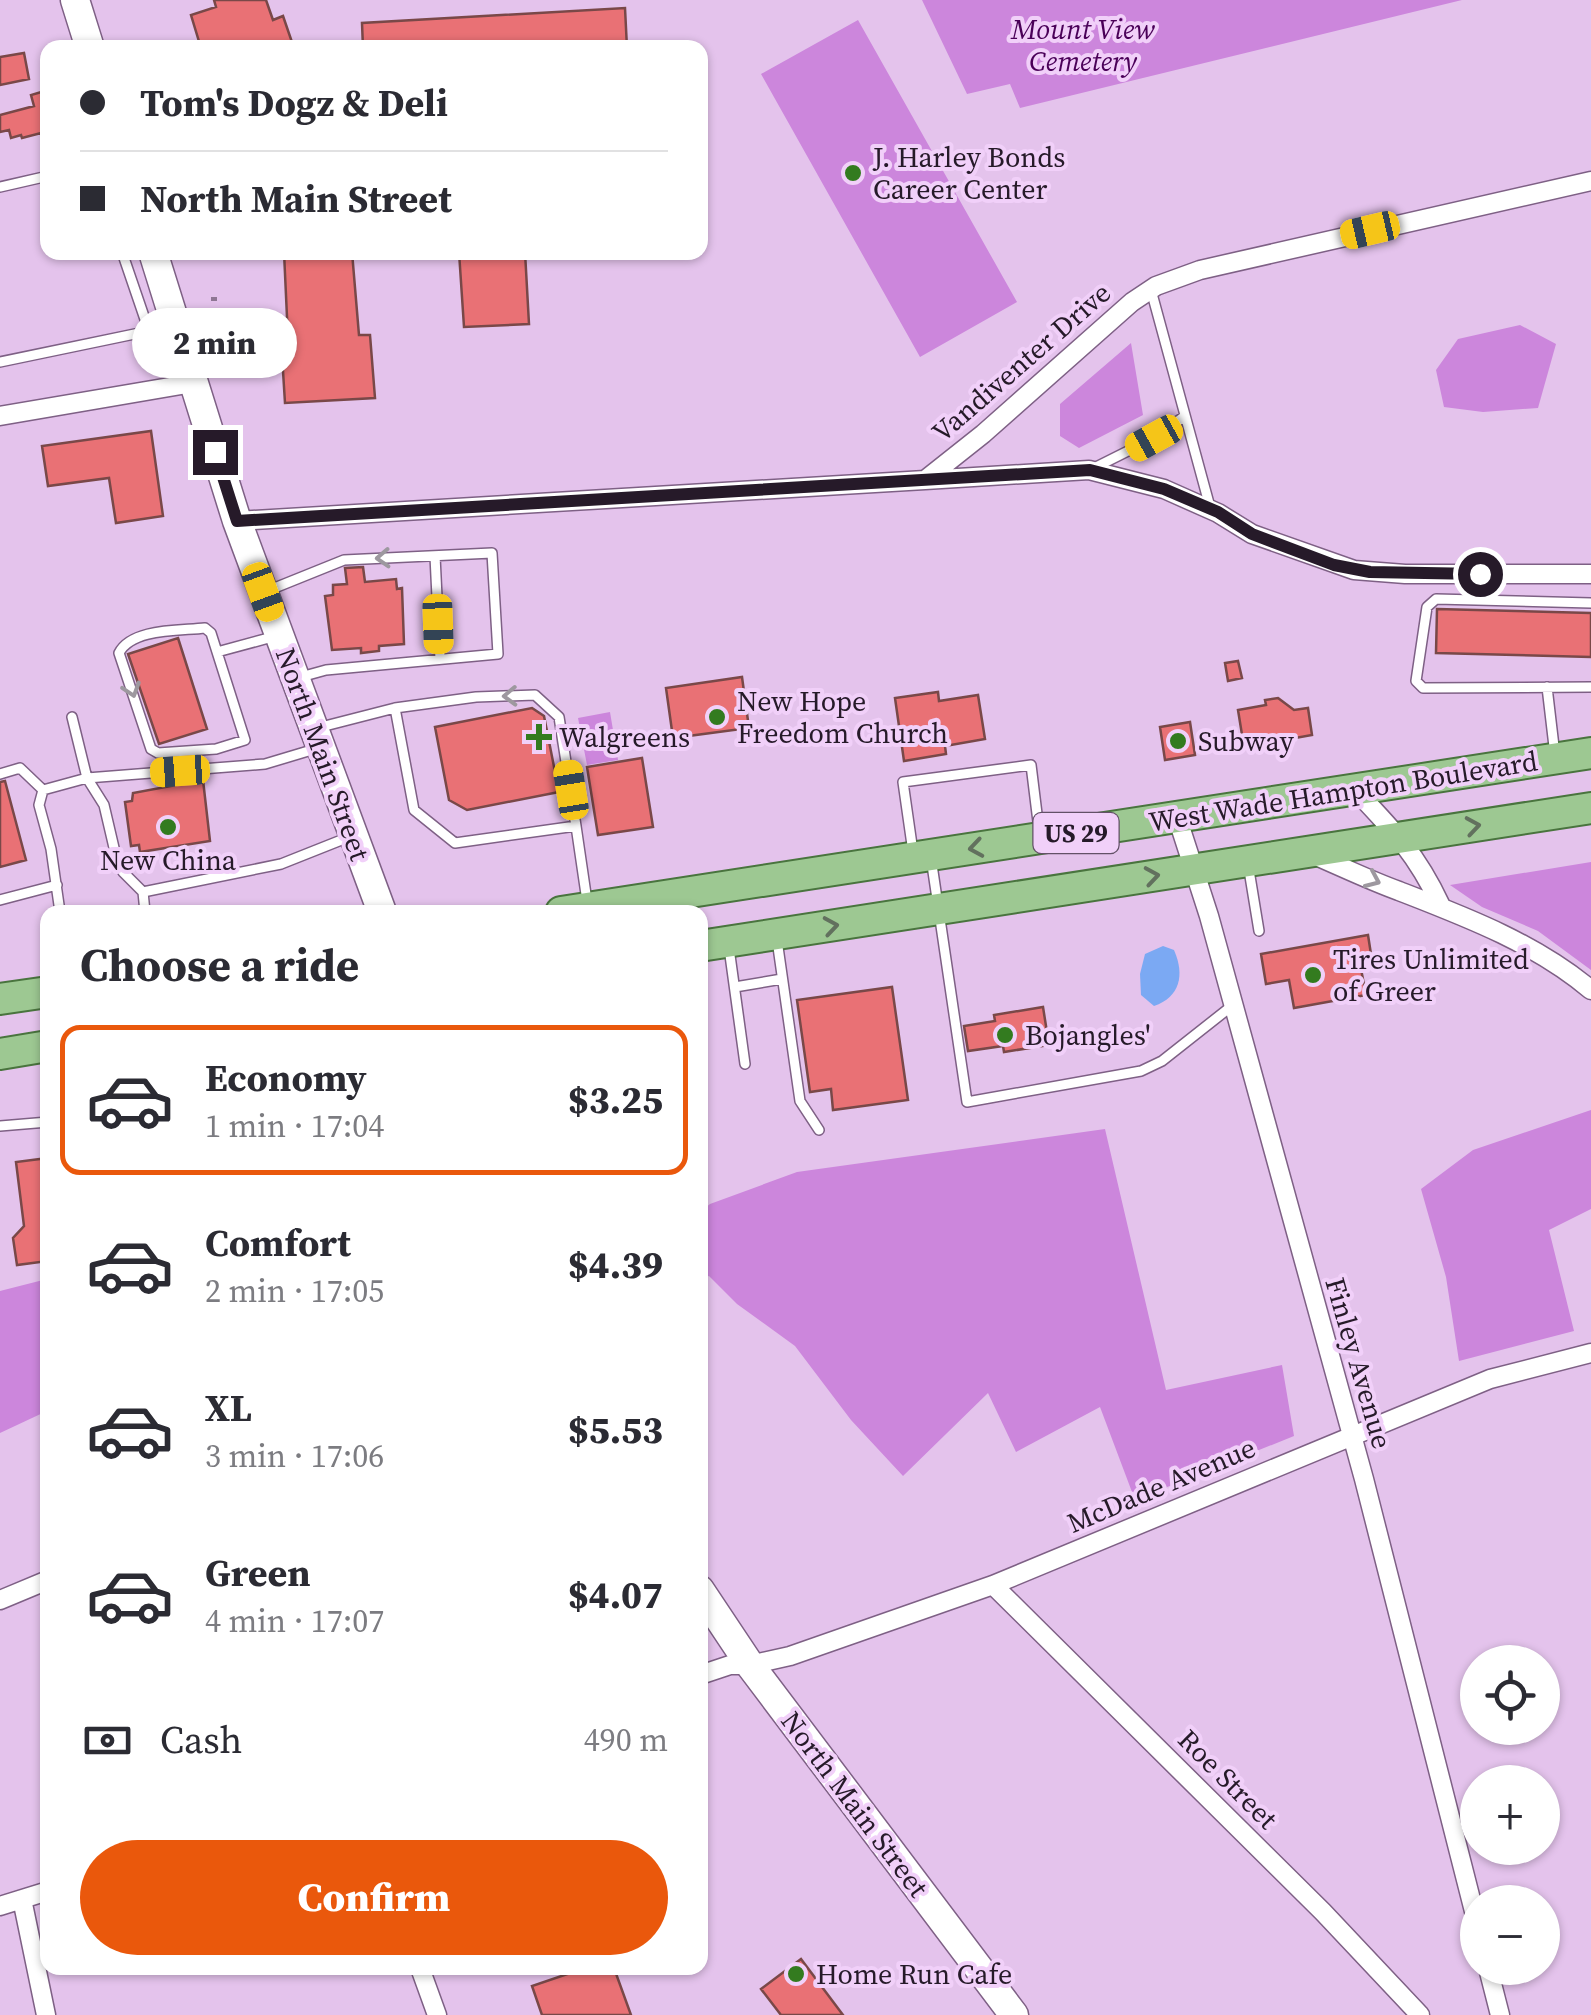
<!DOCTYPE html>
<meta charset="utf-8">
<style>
:root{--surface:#fff;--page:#f2f2f3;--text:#2b2b33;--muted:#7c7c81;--line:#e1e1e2;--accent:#ea580c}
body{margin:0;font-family:"Source Serif 4",serif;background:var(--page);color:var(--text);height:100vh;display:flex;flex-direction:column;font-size:38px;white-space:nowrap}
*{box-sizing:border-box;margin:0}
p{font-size:32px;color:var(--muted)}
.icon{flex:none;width:55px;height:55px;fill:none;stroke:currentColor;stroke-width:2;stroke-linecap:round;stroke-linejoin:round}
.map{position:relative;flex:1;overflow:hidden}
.sheet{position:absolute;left:40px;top:905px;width:668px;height:1070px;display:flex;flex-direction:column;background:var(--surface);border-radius:20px;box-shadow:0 2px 8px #0004}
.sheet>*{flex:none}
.banner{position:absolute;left:40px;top:40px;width:668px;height:220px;border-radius:20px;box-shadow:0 2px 8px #0004;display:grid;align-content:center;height:220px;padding:0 40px;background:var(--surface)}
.tools{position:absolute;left:1460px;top:1645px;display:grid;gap:20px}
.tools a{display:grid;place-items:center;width:100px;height:100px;border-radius:50%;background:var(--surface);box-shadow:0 2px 8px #0004;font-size:50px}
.end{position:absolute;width:45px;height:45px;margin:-22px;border:12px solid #261a29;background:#fff;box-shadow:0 0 0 5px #fff}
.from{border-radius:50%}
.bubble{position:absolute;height:70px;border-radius:35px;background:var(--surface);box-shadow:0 2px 8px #0004;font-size:32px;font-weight:800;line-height:70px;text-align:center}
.car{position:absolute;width:30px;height:60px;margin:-30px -15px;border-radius:12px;box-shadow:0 0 8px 2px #0007;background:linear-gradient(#f5c518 24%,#345 0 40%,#f5c518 0 76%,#345 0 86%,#f5c518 0)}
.banner b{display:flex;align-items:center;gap:35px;height:95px;font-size:38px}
.banner b+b{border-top:2px solid var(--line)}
.banner i{width:25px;height:25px;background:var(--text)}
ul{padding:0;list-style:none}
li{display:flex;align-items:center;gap:30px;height:150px;margin:0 20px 15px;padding:0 20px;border:5px solid transparent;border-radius:20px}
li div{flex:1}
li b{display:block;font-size:38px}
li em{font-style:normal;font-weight:800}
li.on{border-color:var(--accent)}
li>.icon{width:90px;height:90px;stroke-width:1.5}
h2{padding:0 40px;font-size:45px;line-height:120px}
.pay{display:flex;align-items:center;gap:25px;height:110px;padding:0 40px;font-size:38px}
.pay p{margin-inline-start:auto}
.cta{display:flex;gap:20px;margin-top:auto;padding:20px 40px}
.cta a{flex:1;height:115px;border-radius:60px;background:var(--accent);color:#fff;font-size:40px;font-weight:800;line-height:115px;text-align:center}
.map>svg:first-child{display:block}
.green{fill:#cc86dc}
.water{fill:#7ba9f3}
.building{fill:#e97175;stroke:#794848;stroke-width:2.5}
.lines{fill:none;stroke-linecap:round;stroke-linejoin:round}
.service-casing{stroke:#7e6085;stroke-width:12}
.minor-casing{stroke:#7e6085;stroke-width:21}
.secondary-casing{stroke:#7e6085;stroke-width:31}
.primary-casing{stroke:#49743e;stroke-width:34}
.path{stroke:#8e7693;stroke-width:4;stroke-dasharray:10 5;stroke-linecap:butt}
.service{stroke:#fff;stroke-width:9}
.minor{stroke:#fff;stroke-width:18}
.secondary{stroke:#fff;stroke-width:28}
.primary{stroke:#9dc892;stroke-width:30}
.oneway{stroke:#9d989f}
.oneway2{stroke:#62715e}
.route{stroke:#261a29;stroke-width:12}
.poi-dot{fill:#337b1f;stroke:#f1d0f9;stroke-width:4}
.labels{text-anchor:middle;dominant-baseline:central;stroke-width:8;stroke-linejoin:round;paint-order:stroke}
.shield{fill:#f1d0f9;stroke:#635167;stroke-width:2.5}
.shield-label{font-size:25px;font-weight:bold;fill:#261a29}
.park-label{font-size:28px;font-style:italic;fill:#4a0058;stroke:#f1d0f9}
.poi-label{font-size:28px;fill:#261a29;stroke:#f1d0f9;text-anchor:start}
.street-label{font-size:28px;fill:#261a29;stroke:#f1d0f9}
</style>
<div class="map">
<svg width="1591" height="2015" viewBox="0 0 1591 2015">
<rect width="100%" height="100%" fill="#e4c3ec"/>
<path class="green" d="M922,0H1462L1020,108L1010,84L967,94Z
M858,20L1017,302L920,357L761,74Z
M1520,325L1556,344L1538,408L1483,412L1444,407L1436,370L1458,339Z
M1131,343L1143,415L1079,448L1060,436V404Z
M610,712L618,760L587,765L578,718Z
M1591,862V970L1538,931L1482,907L1450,885Z
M1591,1110V1209L1549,1230L1574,1331L1459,1361L1446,1277L1421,1189L1473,1150Z
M1105,1129L1166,1390L1282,1365L1294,1436L1135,1500L1100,1407L1016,1452L988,1393L903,1476L851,1420L795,1346L737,1304L709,1276L700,1279V1212L710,1204L797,1172Z
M47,1279V1411L0,1433V1291Z"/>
<path class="water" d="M1163,946L1174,950C1185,975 1180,997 1154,1006L1141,995L1140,974L1145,954Z"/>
<path class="building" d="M214,0H266L273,20L283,16L294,48H201L191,15L216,7Z
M625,8L627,48H363L362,23Z
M24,53L29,79L0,85V57Z
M48,90V138L43,139L41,133L22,138L21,135L11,138L9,130L0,132V115L34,106L31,95Z
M284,252H352L359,335H370L375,398L285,403L281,339H288Z
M459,252H525L529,324L464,327Z
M151,431L163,516L116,523L109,478L48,486L42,446Z
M363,567L365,582L396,579L397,589L402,588L404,644L379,646V651L361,653V648L332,650L325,596L333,595V585L347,584L345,568Z
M1437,609L1591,613V657L1436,653Z
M178,638L207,729L159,744L128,654Z
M1238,661L1242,678L1228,681L1225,663Z
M742,677L749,728L673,738L666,688Z
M938,692L939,701L978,695L985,739L945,746L946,754L904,761L895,698Z
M1278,698L1294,710L1308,708L1312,735L1244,747L1238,710L1266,705L1265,700Z
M532,708L544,716L559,792L467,810L449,800L435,727Z
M1190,722L1195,755L1165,760L1160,727Z
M642,758L653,827L598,835L587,767Z
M203,780L210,841L140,852L139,845L131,846L125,802L132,801L133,793Z
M5,781L26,860L0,867V782Z
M1368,935L1373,967L1361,969L1366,995L1294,1008L1289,980L1266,984L1261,954Z
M892,987L908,1100L833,1110L831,1089L810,1092L797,1000Z
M1043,1007L1049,1045L1004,1052L1003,1046L968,1051L964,1026L995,1021L994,1015Z
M48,1158V1261L17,1265L13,1238L24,1226L16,1162Z
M801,1959L843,2015H781L761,1989Z
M585,1968H614L631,2015H542L532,1986Z"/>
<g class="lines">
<defs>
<path id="service" d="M0,187L48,176
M122,252L149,331L173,326
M1151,290L1210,507
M0,362L149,331
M1092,469L1154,438L1185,416
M435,556L440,659
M267,591L344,560L492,553L498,654L326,670L297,678
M1591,603L1436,599L1427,607L1416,681L1423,688L1591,687
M217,652L211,633L205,628C180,631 132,628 119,653L151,749L158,753L216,749L245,740L217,652L276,636
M1547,687L1555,755
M395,708L476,697L535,695L559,717L576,826
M72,717L87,778L104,805L115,852L123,872L143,892L145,912
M317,728L395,708L414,810L455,843L576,826L587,901
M0,774L20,768L43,790
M913,852L903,782L1031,765L1039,830
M931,858L967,1102L1141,1071L1162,1061L1233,1005
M1248,864L1259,931
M143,892L281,864L349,837
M0,900L57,885
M60,912L51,849L39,805L43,790L87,778L265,764L315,749
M777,940L800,1101L819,1130
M729,948L745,1064
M735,987L782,979
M0,1126L48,1122"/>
<path id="minor" d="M0,416L193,383
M925,480L1089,470L1164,489L1218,513L1252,534L1354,570L1405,574H1591
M237,521L925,480L983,434L1132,302L1156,286L1200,270L1591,181
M1354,789C1392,829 1416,853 1440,904
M1177,817L1209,916L1364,1479L1478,1927
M1314,855C1342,867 1371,881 1399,891C1466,917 1535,943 1591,990
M993,1585L1323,1912L1420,2015
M0,1600L48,1580
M700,1675L730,1665H750L790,1656L993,1585L1490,1379L1591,1353
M22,1899L46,2015
M0,1906L48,1891
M420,1968L437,2015
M1488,1968L1500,2015"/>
<path id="secondary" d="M75,0L90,48
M153,252L237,521L382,912
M700,1590L750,1665L1014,2015"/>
<path id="primary" d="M561,912L1591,753
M700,946L1591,808
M0,999L48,992
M0,1054L48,1046"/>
</defs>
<use href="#service" class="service-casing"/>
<use href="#minor" class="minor-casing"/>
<use href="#secondary" class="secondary-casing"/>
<use href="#primary" class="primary-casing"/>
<path class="path" d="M211,299H217"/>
<use href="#service" class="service"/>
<use href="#minor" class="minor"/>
<use href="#secondary" class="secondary"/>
<use href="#primary" class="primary"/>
</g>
<defs><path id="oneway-chevron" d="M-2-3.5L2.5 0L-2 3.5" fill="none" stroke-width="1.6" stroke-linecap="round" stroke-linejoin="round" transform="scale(2.5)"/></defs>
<g class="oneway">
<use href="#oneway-chevron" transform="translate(383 558) rotate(177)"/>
<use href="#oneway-chevron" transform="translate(132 690) rotate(72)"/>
<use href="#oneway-chevron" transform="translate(510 696) rotate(178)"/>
<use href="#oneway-chevron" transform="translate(1373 880) rotate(24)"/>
</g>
<g class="oneway2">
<use href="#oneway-chevron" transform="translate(1473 826) rotate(-9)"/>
<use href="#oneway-chevron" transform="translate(976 848) rotate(171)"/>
<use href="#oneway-chevron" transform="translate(1152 876) rotate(-9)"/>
<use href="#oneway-chevron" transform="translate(831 926) rotate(-9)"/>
</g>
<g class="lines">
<path class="route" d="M215,452L237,521L1090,470L1164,489L1218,512L1252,534L1334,565L1370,572L1480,574"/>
</g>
<g class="poi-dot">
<circle cx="853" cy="173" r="10"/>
<circle cx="717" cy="717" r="10"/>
<path d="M534 722h10v10h10v10h-10v10h-10v-10h-10v-10h10z"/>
<circle cx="1178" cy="741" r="10"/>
<circle cx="168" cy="827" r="10"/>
<circle cx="1313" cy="975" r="10"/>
<circle cx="1005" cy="1035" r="10"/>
<circle cx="796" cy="1974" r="10"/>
</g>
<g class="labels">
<rect class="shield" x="1033.5" y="813" width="85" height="40" rx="8"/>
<g class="shield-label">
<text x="1076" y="833">US 29</text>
</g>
<g class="park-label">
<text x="1083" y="29">Mount View<tspan x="1083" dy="32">Cemetery</tspan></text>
</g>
<g class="poi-label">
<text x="873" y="157">J. Harley Bonds<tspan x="873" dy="32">Career Center</tspan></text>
<text x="737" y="701">New Hope<tspan x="737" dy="32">Freedom Church</tspan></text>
<text x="559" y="737">Walgreens</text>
<text x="1198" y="741">Subway</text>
<text x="168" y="860" text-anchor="middle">New China</text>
<text x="1333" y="959">Tires Unlimited<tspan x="1333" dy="32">of Greer</tspan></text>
<text x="1025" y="1035">Bojangles'</text>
<text x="816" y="1974">Home Run Cafe</text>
</g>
<g class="street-label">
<text transform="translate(1021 362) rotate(-41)">Vandiventer Drive</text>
<text transform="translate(323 754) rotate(70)">North Main Street</text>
<text transform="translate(1343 791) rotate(-9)">West Wade Hampton Boulevard</text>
<text transform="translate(1359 1363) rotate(74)">Finley Avenue</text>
<text transform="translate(1161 1485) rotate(-23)">McDade Avenue</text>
<text transform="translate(1228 1779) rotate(45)">Roe Street</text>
<text transform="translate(855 1804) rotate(53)">North Main Street</text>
</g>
</g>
</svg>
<div class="tools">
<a><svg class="icon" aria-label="locate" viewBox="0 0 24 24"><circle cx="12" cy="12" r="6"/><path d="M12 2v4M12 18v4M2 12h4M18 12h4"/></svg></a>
<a>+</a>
<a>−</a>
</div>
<i class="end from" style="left:1480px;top:574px"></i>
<i class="end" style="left:215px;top:452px"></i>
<div class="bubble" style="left:132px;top:308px;width:165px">2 min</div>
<i class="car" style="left:1370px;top:230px;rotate:257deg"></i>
<i class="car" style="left:1154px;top:438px;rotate:241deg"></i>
<i class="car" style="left:263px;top:592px;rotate:160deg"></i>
<i class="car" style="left:438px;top:624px;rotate:178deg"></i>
<i class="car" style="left:180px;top:771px;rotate:266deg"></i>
<i class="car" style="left:571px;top:790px;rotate:351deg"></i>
<div class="banner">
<b><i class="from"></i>Tom's Dogz &amp; Deli</b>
<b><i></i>North Main Street</b>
</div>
<section class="sheet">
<h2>Choose a ride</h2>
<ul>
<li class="on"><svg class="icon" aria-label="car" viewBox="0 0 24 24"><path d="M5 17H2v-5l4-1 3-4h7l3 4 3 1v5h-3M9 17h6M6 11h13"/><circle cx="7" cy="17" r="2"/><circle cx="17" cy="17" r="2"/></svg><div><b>Economy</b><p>1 min · 17:04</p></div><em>$3.25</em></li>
<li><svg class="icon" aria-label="car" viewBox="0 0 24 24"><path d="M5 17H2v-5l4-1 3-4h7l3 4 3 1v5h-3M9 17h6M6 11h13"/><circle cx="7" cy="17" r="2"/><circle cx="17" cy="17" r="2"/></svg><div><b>Comfort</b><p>2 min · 17:05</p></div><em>$4.39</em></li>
<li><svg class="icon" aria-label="car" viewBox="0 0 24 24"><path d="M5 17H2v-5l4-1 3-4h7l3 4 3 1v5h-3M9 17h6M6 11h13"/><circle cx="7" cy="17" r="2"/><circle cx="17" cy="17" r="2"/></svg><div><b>XL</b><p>3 min · 17:06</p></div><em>$5.53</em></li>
<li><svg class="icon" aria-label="car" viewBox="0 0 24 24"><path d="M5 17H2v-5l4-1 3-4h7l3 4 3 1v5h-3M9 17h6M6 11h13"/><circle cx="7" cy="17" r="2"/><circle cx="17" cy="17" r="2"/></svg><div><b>Green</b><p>4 min · 17:07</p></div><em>$4.07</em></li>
</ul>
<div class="pay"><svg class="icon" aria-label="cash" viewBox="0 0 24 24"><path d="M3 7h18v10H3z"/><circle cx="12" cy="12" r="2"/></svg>Cash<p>490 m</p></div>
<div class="cta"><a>Confirm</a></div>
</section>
</div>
